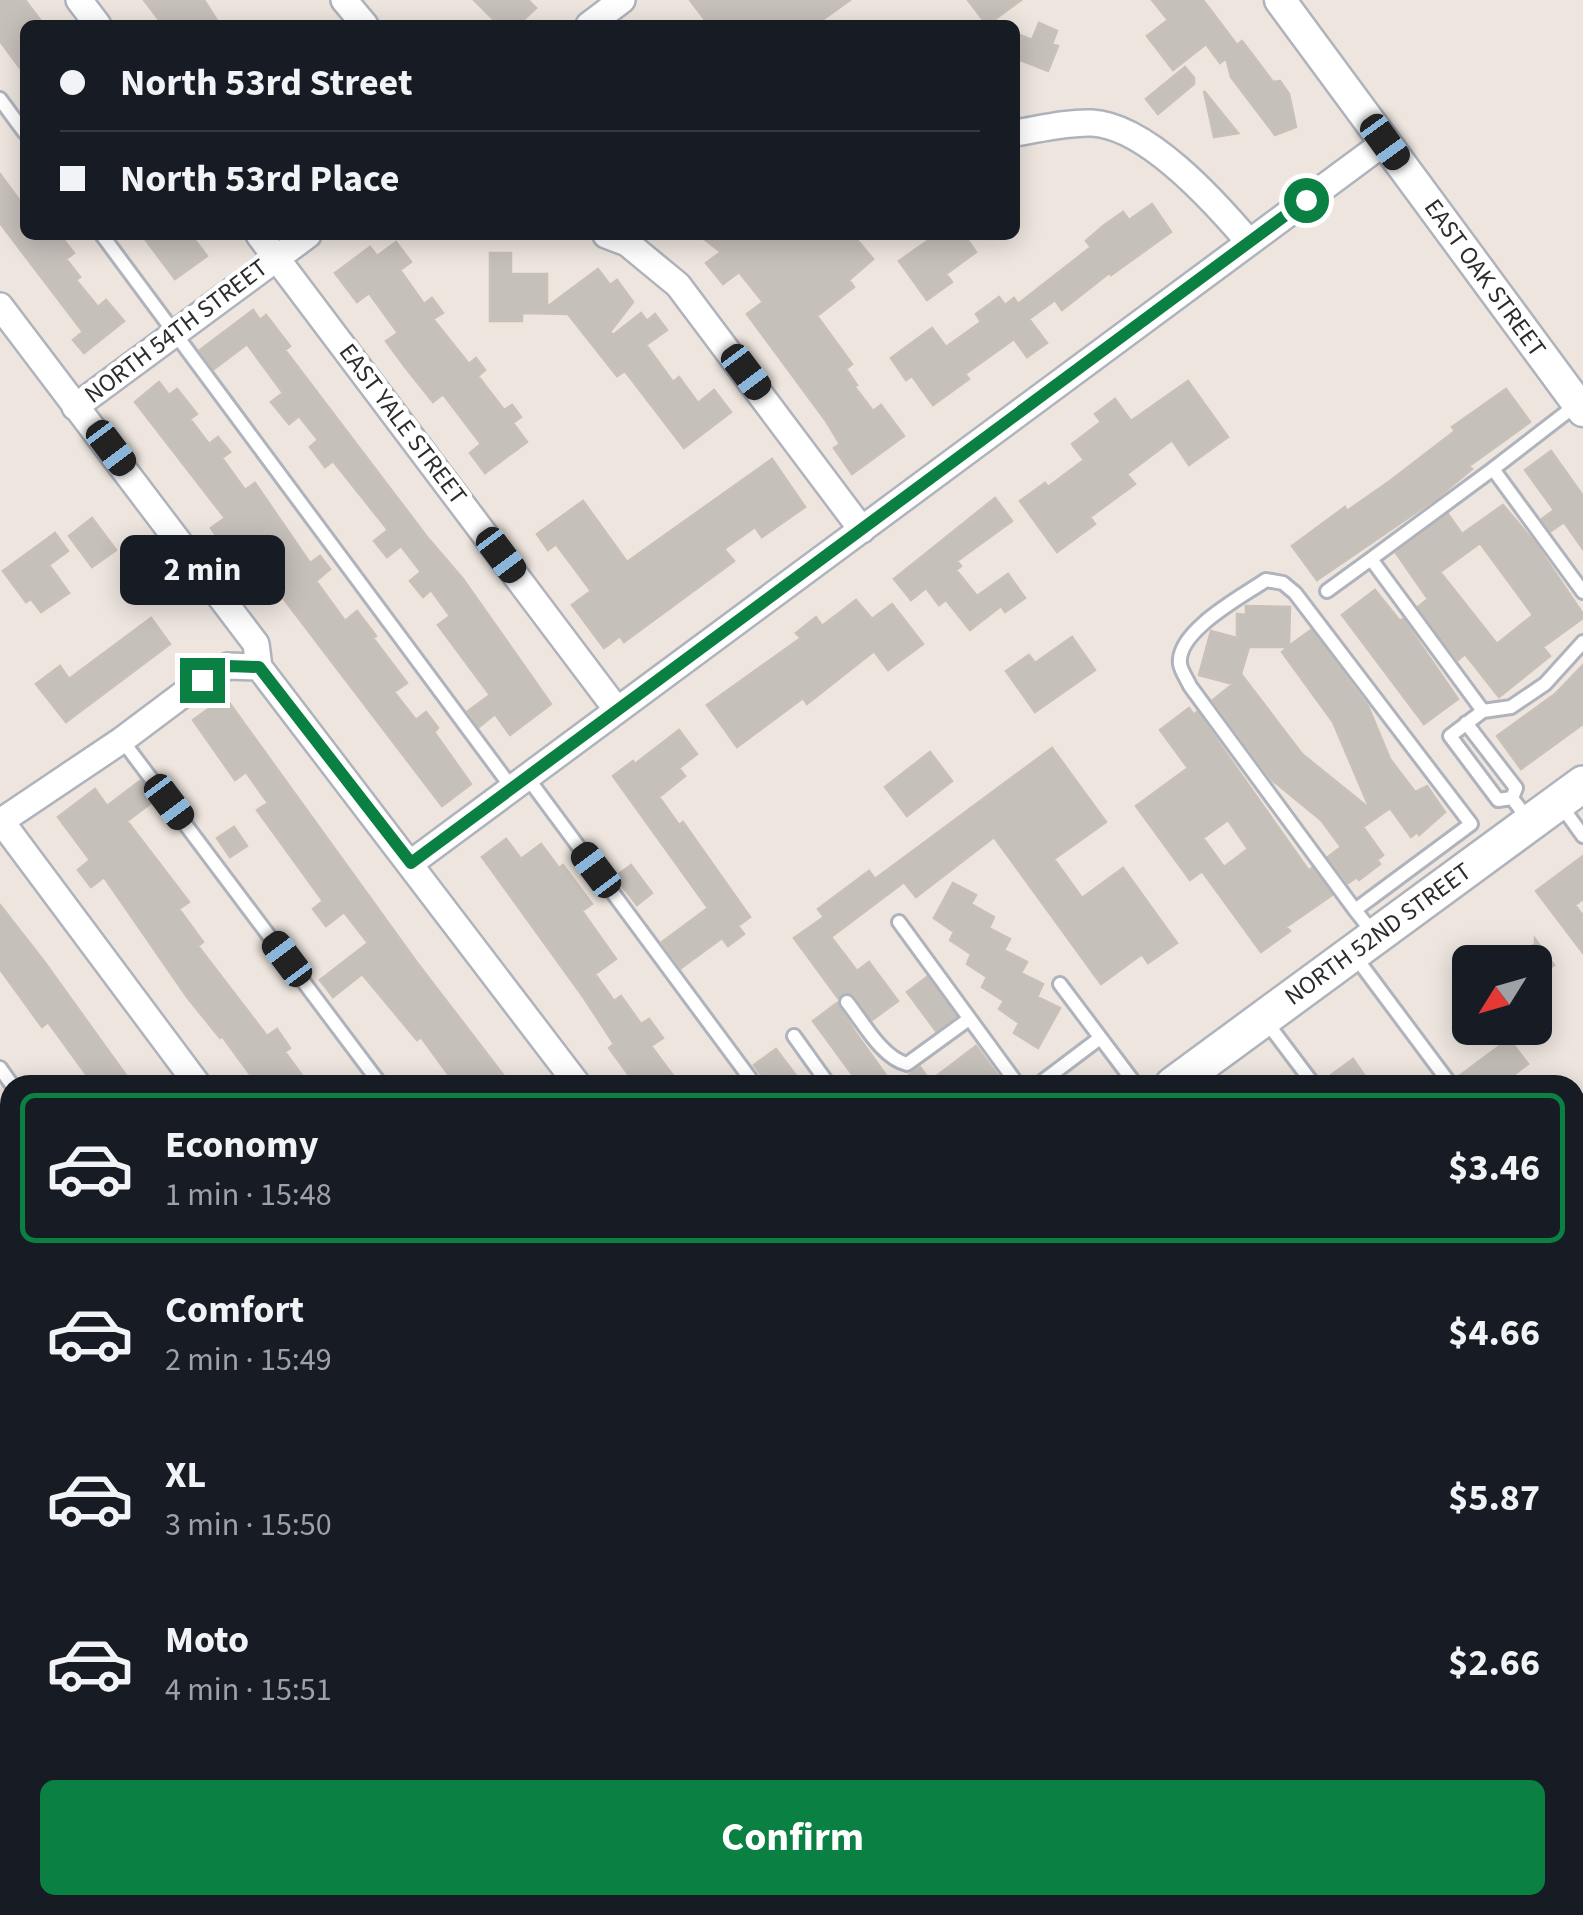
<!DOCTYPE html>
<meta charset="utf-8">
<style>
:root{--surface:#171b24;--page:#20242c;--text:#f1f3f6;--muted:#9ea1a6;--line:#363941;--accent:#0b8043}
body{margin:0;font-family:"Source Sans 3",sans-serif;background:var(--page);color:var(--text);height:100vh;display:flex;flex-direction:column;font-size:38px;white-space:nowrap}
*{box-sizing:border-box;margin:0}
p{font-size:32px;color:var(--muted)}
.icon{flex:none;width:55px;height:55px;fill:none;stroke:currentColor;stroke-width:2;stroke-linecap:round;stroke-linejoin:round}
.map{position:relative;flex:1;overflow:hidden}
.side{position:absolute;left:0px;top:1075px;width:1585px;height:840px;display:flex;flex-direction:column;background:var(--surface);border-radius:30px 30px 0 0;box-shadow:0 5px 25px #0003}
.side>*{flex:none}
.banner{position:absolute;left:20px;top:20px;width:1000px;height:220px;border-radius:15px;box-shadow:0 5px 25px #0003;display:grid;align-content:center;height:220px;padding:0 40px;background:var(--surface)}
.needle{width:65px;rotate:233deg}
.fabs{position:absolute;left:1452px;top:945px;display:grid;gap:20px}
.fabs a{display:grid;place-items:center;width:100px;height:100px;border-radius:15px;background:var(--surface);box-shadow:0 5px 25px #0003;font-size:50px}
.end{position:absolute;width:45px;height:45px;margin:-22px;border:12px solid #0b8043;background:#fff;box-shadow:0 0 0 5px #fff}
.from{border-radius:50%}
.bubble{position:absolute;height:70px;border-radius:15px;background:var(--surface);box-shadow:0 5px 25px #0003;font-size:32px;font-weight:700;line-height:70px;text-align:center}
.car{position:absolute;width:30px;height:60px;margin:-30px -15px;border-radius:12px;box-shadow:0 0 8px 2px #0007;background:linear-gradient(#222 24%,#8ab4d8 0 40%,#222 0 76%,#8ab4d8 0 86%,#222 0)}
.banner b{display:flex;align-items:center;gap:35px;height:95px;font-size:38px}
.banner b+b{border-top:2px solid var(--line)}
.banner i{width:25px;height:25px;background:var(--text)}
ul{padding:18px 0 0;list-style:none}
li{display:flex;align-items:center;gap:30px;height:150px;margin:0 20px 15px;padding:0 20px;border:5px solid transparent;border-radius:15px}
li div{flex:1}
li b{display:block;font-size:38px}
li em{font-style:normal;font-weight:700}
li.current{border-color:var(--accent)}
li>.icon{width:90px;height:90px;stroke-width:1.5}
.button{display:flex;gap:20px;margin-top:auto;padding:20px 40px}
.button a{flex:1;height:115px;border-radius:15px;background:var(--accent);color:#fff;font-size:40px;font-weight:700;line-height:115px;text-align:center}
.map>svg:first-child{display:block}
.building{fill:#c6c0ba;stroke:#c9c0b8;stroke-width:2.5;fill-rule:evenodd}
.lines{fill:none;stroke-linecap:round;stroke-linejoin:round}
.service-casing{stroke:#afb3bc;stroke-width:18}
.minor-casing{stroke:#afb3bc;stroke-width:30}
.tertiary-casing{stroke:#afb3bc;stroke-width:35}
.secondary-casing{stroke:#afb3bc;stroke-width:40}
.service{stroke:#fff;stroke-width:12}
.minor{stroke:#fff;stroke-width:25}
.tertiary{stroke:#fff;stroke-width:30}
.secondary{stroke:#fff;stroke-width:35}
.route{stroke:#0b8043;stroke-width:12}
.labels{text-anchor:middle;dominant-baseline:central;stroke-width:9;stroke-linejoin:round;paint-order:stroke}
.street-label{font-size:25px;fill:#2c2c2c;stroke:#fff}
</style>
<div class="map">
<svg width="1583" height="1915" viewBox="0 0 1583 1915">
<rect width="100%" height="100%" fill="#ede5de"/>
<path class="building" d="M0,0H25L44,25H25V75L0,41Z
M144,0H204L220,25H163Z
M474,0H528L536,8L518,25H499Z
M690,0H850L815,25H709Z
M968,0H1021L987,25Z
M1152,0H1203L1237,45L1242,41L1273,82L1280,81L1289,94L1296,127L1275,135L1231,77L1226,58L1220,63L1206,44L1173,70L1147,36L1168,20Z
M1039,23L1057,31L1052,44L1058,46L1048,71L1015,58V33L1032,40Z
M1185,67L1194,78V84L1158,114L1146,99Z
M1204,91L1238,133L1214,137Z
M0,174L25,208V235H60L74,253L66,259L80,277L76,280L98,307L106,300L124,321L84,353L73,340L83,332L0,223Z
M1152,204L1171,232L1111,275L1109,273L1062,310L1055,300L1029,319L1047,343L1027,357L1014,339L965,374L969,379L933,405L912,376L906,380L891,358L932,328L946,347L981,322L976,314L999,297L1005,305L1014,298L1018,304L1091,247L1086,241L1103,226L1123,212L1129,220Z
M142,235H191L207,256L175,279Z
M699,235H853L873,259L849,280L854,287L817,316L852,364L846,369L857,385L854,386L873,411L881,405L904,436L852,474L834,448L840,444L826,421L747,314L763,302L739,272L723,284L706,263L721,252Z
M936,235H964L976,252L946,274L952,282L927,300L899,261Z
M396,242L411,262L400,270L424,304L432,298L443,313L433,319L469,364L476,358L485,370L478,376L504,410L512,405L521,417L513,423L527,442L485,473L470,453L481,444L443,394L433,402L405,367L386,341L398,333L369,293L357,302L335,273L370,247L377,256Z
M490,253H511V274H547V307L598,269L610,285L617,280L633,302L610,332L613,335L641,313L647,321L655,314L667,330L646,345L673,382L679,377L698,403L714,390L731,412L684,448L625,371L617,376L568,314L522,313V321H490Z
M253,310L260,320L266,315L290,346L285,350L427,537L463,579L551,704L510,735L495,714L479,727L468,711L490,695L438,625L450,616L431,590L423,597L410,581L421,572L401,546L387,557L374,541L388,530L333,461L325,467L310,447L318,440L299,416L289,424L271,402L283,393L247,344L214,369L200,350Z
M1188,381L1228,437L1189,465L1172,440L1127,474L1135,484L1090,517L1095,524L1057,552L1020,501L1045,483L1048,487L1084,460L1072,444L1101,422L1095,414L1115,399L1131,421Z
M159,382L169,395L177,389L197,414L190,419L209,444L218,437L230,452L222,458L245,490L255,483L310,563L320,556L330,569L316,581L345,621L357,611L376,636L373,638L407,683L394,692L416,720L426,712L438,728L434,732L471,784L442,806L267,577L264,579L231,535L221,543L211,528L225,518L135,402Z
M1506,389L1530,422L1469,466L1472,469L1437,498L1317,580L1292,546L1345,507L1347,511L1390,481L1455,431L1452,427Z
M1551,451L1583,496V549L1564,522L1551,531L1542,519L1554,510L1525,470Z
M772,459L805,507L762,537L755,527L724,549L734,561L624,642L620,636L604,648L572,605L591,591L556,544L548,550L537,534L583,501L627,562Z
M995,498L1012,521L957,561L961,566L956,570L977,596L1008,574L1025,598L1005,612L1001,606L970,630L946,600L939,605L926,588L911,600L894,579Z
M1503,505L1535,543L1583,614V618L1543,647L1550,656L1499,697L1465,654L1458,660L1418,607L1428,599L1396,553L1448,514L1462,534ZM1480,543L1533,615L1497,644L1440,572Z
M92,518L116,550L92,567L69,536Z
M55,533L68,551L49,565L69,593L41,612L31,599L26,602L3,571Z
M1375,590L1400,621L1403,619L1458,699L1424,724L1342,615Z
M856,600L872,619L892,604L923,644L888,670L874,651L807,704L803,698L737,747L707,705L801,638L796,633L816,617L822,626Z
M1246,606L1290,607L1289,646L1311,630L1368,706L1390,759L1415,792L1427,786L1445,812L1419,835L1417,832L1411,837L1390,808L1363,827L1383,855L1377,860L1380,864L1359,880L1357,877L1348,883L1328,857L1341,847L1321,820L1272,780L1213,700L1233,684L1199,675L1211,631L1237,638V614L1246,615ZM1249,647H1288L1282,652L1333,722L1370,809L1302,754L1241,674Z
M151,618L170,644L66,722L36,684L60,666L69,679Z
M1072,637L1095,670L1035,712L1006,671L1029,655L1035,663Z
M1583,665V724L1521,769L1497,736L1555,694Z
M225,697L418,964L511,1085H456L421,1037L417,1040L362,974L333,997L320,980L368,943L344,912L326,926L313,909L323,901L257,810L268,803L246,772L235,780L193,720Z
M1189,708L1194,715L1197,712L1309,871L1312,868L1332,895L1286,927L1290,931L1261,952L1202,871L1190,880L1136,806L1188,768L1160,730ZM1228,820L1248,849L1224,867L1203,838Z
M679,730L697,754L679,768L685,776L659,797L679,825L683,822L750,917L738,926L744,934L728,946L722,938L681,968L662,942L708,908L613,776L633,761L635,764Z
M1052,748L1106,822L1054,859L1082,898L1123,868L1177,943L1148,963L1142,954L1101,984L994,837L916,897L904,882L831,937L857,971L869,962L898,1001L872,1020L852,993L845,992L838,998L794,938L824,917L818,909L869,871L875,879Z
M930,752L952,781L907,816L885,787Z
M140,781L155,800L127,821L189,902L179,909L203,942L198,946L267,1036L277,1029L290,1048L285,1052L309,1085H258L222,1036L220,1038L187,997L104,877L91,887L78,870L90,860L58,817L95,789L107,806Z
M234,827L247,846L230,857L217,838Z
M506,839L521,859L541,844L559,868L563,865L592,904L582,911L616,959L595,974L614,1001L621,996L641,1024L649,1019L663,1038L651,1046L680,1085H636L609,1048L614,1044L584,998L482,857Z
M1583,856V899L1575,905L1583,916V953L1536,891Z
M631,865L652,893L637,905L615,877Z
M953,883L976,895L971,904L994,917L989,928L1010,939L1004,950L1027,962L1021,973L1043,984L1037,997L1060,1008L1038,1048L1014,1033L1019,1023L999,1009L1004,1001L982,987L987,977L967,964L971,954L950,940L954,932L934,918Z
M0,905L43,960L133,1085H94L48,1022L42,1027L0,969Z
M1535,939L1554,965L1535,979V962H1510L1535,944Z
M927,977L956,1016L936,1031L907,992Z
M837,1003L855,1032L893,1085H860L813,1021Z
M1509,1039L1528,1064L1500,1085H1461L1458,1077Z
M976,1046L1005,1085H895L920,1067L930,1081Z
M776,1049L803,1085H769L754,1065Z
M1353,1059L1371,1085H1324L1323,1081Z"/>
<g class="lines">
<defs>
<path id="service" d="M0,99L25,133
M102,235L512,788
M1576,405L1493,469L1583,592
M1327,591L1371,559
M1483,711L1371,559L1493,469
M1466,723L1516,788L1512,798L1530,822
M122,740L381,1085
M527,777L755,1085
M1512,798L1498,800L1450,736L1483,711L1511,707L1545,684L1583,642
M1560,804L1583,836
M1355,910L1471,824L1295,593L1283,583L1266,580C1243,596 1176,631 1180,664C1181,671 1187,679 1190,686L1355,910L1374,934
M899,922L1018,1085
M1354,955L1451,1085
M1060,984L1136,1085
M847,1002C863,1022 882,1058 907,1064L969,1019
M1265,1020L1314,1085
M794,1036L829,1085
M0,1068L12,1085
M1043,1081L1100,1038
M1575,1412L1583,1423
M0,1758L10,1771
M1575,1818L1583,1829
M0,1903L9,1915"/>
<path id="minor" d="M79,0L98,25
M344,0L365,25
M589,25L622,0
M1015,133C1040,129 1067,122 1092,123C1147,126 1215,202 1249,242
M259,235L617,710
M606,235L627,243L678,285L862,530
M0,306L256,644L259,667L578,1085
M75,407L308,235
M1,821L198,1085
M0,822L122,740L202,680L228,666L259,667
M411,863L1385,142
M1575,1242L1583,1236
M0,1324L10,1338
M1575,1616L1583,1627
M160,1905L168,1915
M342,1905L349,1915
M1187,1905L1195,1915
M1490,1905L1498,1915
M843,1915L856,1905
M1342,1915L1355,1905"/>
<path id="tertiary" d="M1280,0L1583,411"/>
<path id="secondary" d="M1173,1085L1583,784
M55,1915L68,1905"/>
</defs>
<use href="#service" class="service-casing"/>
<use href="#minor" class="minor-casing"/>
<use href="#tertiary" class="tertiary-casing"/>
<use href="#secondary" class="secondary-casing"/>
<use href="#service" class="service"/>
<use href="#minor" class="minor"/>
<use href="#tertiary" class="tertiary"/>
<use href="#secondary" class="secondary"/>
</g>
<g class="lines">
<path class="route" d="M202,680L228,666L259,667L411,863L1306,200"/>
</g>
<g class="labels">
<g class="street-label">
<text transform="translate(1485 278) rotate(54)">EAST OAK STREET</text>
<text transform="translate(176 331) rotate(-37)">NORTH 54TH STREET</text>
<text transform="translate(403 424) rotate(53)">EAST YALE STREET</text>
<text transform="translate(1378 934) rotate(-36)">NORTH 52ND STREET</text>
</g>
</g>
</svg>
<div class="fabs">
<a><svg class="needle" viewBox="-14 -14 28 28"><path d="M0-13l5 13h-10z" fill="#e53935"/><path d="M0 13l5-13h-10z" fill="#9ea1a6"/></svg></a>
</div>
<i class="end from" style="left:1306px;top:200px"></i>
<i class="end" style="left:202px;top:680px"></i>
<div class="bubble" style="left:120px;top:535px;width:165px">2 min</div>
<i class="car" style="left:1385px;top:142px;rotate:144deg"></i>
<i class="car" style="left:746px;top:372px;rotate:143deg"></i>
<i class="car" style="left:111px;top:448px;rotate:143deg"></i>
<i class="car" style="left:501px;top:555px;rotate:143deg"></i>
<i class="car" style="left:169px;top:802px;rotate:143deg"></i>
<i class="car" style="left:596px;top:870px;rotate:323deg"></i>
<i class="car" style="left:287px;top:959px;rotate:323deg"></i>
<div class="banner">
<b><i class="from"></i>North 53rd Street</b>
<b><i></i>North 53rd Place</b>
</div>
<section class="side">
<ul>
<li class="current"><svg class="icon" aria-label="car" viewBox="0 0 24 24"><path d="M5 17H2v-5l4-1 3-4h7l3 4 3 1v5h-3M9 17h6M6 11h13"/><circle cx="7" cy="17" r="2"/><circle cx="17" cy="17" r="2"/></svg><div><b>Economy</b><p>1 min · 15:48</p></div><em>$3.46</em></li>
<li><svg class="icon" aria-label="car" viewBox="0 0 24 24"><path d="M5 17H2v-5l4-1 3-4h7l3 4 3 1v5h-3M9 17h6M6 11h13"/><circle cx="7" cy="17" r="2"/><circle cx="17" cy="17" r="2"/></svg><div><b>Comfort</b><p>2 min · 15:49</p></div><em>$4.66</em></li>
<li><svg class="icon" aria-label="car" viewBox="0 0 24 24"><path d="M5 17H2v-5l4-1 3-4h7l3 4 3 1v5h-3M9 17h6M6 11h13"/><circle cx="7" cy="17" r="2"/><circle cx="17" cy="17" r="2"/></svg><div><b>XL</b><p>3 min · 15:50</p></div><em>$5.87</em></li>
<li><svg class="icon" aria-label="car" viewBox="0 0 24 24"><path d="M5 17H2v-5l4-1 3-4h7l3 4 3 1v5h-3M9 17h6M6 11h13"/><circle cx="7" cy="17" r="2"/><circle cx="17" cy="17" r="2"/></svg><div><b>Moto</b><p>4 min · 15:51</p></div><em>$2.66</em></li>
</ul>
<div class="button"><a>Confirm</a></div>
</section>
</div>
